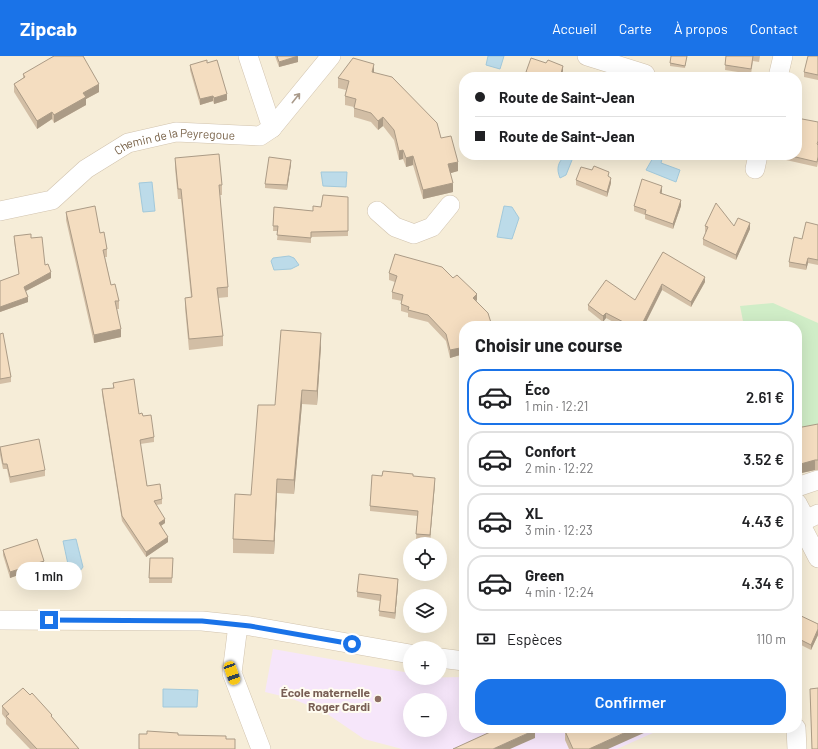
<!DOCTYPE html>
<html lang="fr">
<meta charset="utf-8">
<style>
:root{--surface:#fff;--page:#f6f6f6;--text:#202124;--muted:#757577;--line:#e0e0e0;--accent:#1a73e8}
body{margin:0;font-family:Barlow,sans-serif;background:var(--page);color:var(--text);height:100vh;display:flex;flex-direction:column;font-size:15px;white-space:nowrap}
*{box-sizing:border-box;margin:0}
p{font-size:13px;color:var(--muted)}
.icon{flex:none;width:22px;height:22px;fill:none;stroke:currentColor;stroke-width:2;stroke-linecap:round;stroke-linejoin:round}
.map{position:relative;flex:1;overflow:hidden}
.sheet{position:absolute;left:459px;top:265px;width:343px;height:412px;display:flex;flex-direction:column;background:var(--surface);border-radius:16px;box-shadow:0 4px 16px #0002}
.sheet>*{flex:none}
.guide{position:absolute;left:459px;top:16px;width:343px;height:88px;border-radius:16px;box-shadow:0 4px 16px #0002;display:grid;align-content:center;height:88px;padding:0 16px;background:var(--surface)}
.tools{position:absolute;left:403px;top:481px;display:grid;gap:8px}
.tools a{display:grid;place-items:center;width:44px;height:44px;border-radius:50%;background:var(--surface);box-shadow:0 4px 16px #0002;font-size:20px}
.end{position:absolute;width:18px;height:18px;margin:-9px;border:5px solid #1a73e8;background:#fff;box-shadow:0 0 0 2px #fff}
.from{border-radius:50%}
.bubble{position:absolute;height:28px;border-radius:14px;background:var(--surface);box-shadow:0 4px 16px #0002;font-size:13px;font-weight:600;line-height:28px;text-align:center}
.car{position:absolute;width:12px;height:24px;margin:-12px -6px;border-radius:5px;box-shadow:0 0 3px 1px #0007;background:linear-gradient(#f5c518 24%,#345 0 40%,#f5c518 0 76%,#345 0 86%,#f5c518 0)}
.guide b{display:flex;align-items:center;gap:14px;height:38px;font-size:15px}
.guide b+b{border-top:1px solid var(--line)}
.guide i{width:10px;height:10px;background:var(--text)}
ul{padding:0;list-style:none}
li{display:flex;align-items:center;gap:12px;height:56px;margin:0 8px 6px;padding:0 8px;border:2px solid var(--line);border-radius:16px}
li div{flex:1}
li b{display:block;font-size:15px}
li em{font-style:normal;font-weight:600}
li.on{border-color:var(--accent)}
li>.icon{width:36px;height:36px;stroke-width:1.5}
h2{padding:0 16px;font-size:18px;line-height:48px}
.pay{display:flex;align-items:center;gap:10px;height:44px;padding:0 16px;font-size:15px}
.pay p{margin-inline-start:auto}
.button{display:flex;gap:8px;margin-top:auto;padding:8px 16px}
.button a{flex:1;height:46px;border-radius:16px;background:var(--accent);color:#fff;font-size:16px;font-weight:600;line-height:46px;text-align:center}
header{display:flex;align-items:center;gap:24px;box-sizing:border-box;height:56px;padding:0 20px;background:var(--accent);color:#fff}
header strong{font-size:19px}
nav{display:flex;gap:22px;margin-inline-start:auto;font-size:14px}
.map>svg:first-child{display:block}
.residential{fill:#f6edd8;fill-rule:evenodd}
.education{fill:#f6e6fa;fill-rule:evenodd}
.green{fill:#d0edc7}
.water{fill:#bcdbe9;stroke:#a2c9db}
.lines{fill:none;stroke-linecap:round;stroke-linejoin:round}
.minor-casing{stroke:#d1c3ae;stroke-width:20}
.minor{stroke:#fff;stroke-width:19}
.wall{fill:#d2bea5}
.shaded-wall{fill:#ab9b86}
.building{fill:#f4ddc0;stroke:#ab9b86}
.oneway{stroke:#a99a8a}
.route{stroke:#1a73e8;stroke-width:5}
.education-dot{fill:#8d6e63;stroke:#fffcf1;stroke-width:1.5}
.labels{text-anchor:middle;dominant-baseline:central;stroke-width:4;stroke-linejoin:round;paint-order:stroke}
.street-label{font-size:12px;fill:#7a644b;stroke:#fffcf1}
.education-label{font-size:12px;font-weight:bold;fill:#785e54;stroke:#fffcf1;text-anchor:end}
</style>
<header>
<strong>Zipcab</strong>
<nav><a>Accueil</a><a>Carte</a><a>À propos</a><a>Contact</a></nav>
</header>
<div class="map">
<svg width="818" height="693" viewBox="0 0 818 693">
<rect width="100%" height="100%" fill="#fdf9ea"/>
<path class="residential" d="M0,0H818V693H0ZM464,21H797V99H464ZM464,270H797V672H464ZM410,488H440V518H410ZM410,540H440V570H410ZM410,592H440V622H410ZM410,644H440V674H410Z"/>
<path class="education" d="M273,593L410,617V622L464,621V672H664L617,693H402L364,683L323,655L290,642L265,636ZM410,644H440V674H410Z"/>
<path class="green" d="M773,247L818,267V375L797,379V270H744L740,250Z"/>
<path class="water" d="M488,0H504L500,13L486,9Z
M565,99H569L572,104L566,119L560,122C556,112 558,107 565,99Z
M654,100L662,103L661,107L680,114L676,126L646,114Z
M321,116H347L346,131L323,130Z
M152,126L155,155L143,156L139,127Z
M504,150L512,151L519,162L512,183L497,181Z
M289,200L294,202L299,209L291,213L274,214L271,205L273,202Z
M76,483L83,511L80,515L69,513L63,485Z
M163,633L198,634L197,651H163Z"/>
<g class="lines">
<defs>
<g id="minor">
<path d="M248,0L272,72"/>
<path d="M587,0L645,18"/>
<path d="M778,21L783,0"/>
<path d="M755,113L758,99"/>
<path id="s1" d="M0,155L52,144L86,113L128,87L176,76L260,80L272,72L331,0"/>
<path d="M377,155L395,171L414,178L432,171L450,149"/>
<path d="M797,431L818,424"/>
<path d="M797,447L806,464"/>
<path d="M800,467L818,502"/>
<path d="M797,468L818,458"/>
<path d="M0,564L202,565L250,570L410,598"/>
<path d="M238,569L232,617L261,693"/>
<path d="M440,602L464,605"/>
<path d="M796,672L797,693"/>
</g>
</defs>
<use href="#minor" class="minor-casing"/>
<use href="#minor" class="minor"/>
</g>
<path class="wall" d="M275,0H297L298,6L279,11Z
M687,0L685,12L670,10V7Z
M726,0H760L759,6L753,5L751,18L725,14Z
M818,0V24L804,21V16Z
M207,7L227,44L214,48L213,45L200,49L190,14V9Z
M546,7L563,15L561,21H526V16Z
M374,16L441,82L458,115L450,117L453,136L423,143L413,109L406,111L403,103L399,104L394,84L383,70L378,74L371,66L354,61V51L345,49V40L346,34L338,32V22Z
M23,18L99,36L86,43V49L54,67L52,63L37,73L14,36V28L23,22Z
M818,66V107L817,111L786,104V99Z
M175,102L222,129V139H220L228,231V241L218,242L223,280V290L189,294L185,252V242L191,241L181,143H178L175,112Z
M291,108L287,134L265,132V128Z
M592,114L609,121L611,127L607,141L576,129V124Z
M662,135V137L681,150L673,173L645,163V159L634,155V150Z
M348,141V180L311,181V187L277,184L278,175H273L274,151L313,155Z
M66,156L100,177L107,193V201H105L111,229L119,245V253H117L121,281L94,287L66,164Z
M818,169V209L808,207L806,214L789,211V206L802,183Z
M705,170H734L750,173L736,204L703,189V183L706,176H705Z
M14,180L31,182L51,222L26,235L28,246L0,256V225L19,218L14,185Z
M663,196L705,226L691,251L662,234L644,270H621L606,262L603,266L588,254V249L635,244Z
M389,217L453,222L477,238L462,310L460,299L450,302L446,285L428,266L408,261V257L401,255V248L402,245L392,243V236L395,226L389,224Z
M0,278L11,321V326L0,328Z
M321,290L317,349L302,348L294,438L277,437L274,498L233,497V483L251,439L275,349Z
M113,327L139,358L143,360L154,381V386L140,388L147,430L162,443V448L156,449L165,467L161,470L168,486L146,501L122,465L102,338V333L113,332Z
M818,368V414H815L797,418Z
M0,391L45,414V420L10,427L7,413H3L0,399Z
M382,420H413L435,427L430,484L416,483L418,460L370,455V450Z
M3,494L44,510L10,522L3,499Z
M150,502H173L172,527H149Z
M398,529L395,563L379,560L380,545L357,541V536Z
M797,558L818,568V579L811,594L797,587Z
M810,633L818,693H812Z
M2,650L52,661L79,693H30L6,668V663L2,658Z
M565,675L608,693H569L565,684Z"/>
<path class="shaded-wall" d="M298,0V6L279,11V6Z
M374,8V17L372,16Z
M563,10V15L561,21H560Z
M99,28V36L86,43V49L54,67V59L83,37Z
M227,38V44L214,48V42Z
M213,40V45L200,49V43Z
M52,56V63L37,73V65Z
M383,61V70L378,74V65Z
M403,94V103L399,104V95Z
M413,100V109L406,111V102Z
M291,104V108L287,134V129Z
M458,106V115L448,118V108Z
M611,122V127L607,141V136Z
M453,127V136L423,143V134Z
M662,130V135L660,142V137Z
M681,144V150L673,173V168Z
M750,167V173L736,204V199Z
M808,202V207L806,214V209Z
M51,216V222L24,236V231Z
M705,221V226L691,251V246Z
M662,228V234L644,270H641Z
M477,238V245L473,242Z
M28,241V246L0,256V251Z
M606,257V262L603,266V260Z
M121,273V281L94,287V279Z
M321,277V290L317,349V335Z
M460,292V299L450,302V294Z
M462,303H464V310H462Z
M302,334V348L294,438V424Z
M815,404V414L797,418V409Z
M435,422V427L430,484V479Z
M277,423V437L274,498V485Z
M165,463V467L159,471V467Z
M168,481V486L146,501V496Z
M44,505V510L10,522V516Z
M398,523V529L395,563V557Z
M818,573V579L811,594V589Z
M635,672H655L608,693H589Z
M535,674V682L510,693H493Z"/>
<path class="building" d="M54,0H83L99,28L83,37L86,41L54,59L52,56L37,65L14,28L25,21L23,18Z
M277,0H298L279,6Z
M671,0H687L685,10L670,7Z
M726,0H753L751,13L725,9Z
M808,0H818V19L804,16Z
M353,2L374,8L372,16L392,21L437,67L441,82L451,80L458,106L448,108L453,127L423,134L413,100L406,102L403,94L399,95L394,74L383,61L378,65L371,57L354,52L356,43L345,40L349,25L338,22Z
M531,2L546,7L548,4L563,10L560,21H544L526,16Z
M207,4V7L217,4L227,38L214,42L213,40L200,43L190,9Z
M797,62L818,66V85L817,88L818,89V101L817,106L787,99H797Z
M219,98L222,129H219L228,231L217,232L223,280L189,283L185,242L192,241L181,133H178L175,102Z
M269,101L291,104L287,129L265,128Z
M594,110L609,116L608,120L611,122L607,136L576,124L581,111L592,114Z
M642,123L662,130L660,137L681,144L673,168L645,158L646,154L634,150Z
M323,139L348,141V175L311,176V182L277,179L278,170H273L274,151L313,155V150L321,151Z
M716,147L734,170L738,162L750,167L736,199L703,183L708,171L705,170Z
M95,150L100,177L104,176L107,193L103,194L111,229L115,228L119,245H115L121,273L94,279L66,156Z
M806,166L818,169V204L808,202L806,209L789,206L794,181L802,183Z
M31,178V182L42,181L45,209L48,208L51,216L24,231L28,241L0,251V225L19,218L14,180Z
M663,196L705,221L691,246L662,228L641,270H631L606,257L603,260L588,249L606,224L635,244Z
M395,198L442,211L453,222L457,219L477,238L473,242L488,257L492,270H464V303H462L460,292L450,294L446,278L428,259L408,254L409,251L401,248L403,239L392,236L397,220L389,217Z
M281,274L321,277L317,335L302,334L294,424L277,423L274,485L233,483L235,438L251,439L258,349H275Z
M3,277L11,321L0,323V278Z
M134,323L139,358L142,357L143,360L151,359L154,381L140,384L147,430L160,428L162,443L154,445L165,463L159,467L168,481L146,496L122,460L102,333L114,332L113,327Z
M818,368V404H815L797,409V372Z
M39,383L45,414L10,421L7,408H3L0,391Z
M383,415L413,418V420L435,422L430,479L416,478L418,455L370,450L372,419L382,420Z
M37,483L44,505L10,516L3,494Z
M150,502H173L172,522H149Z
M359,518L398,523L395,557L379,555L381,539L357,536Z
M797,558L818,568V573L811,589L797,582Z
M23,632L30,639L32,637L52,659L51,660L79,693H37L6,660L9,658L2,650Z
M818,632V693H812L810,633Z
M499,672H534L535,674L493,693H453Z
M572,672H635L589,693H573L565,675Z
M147,675L178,677V679L226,680V683H235V693H139V678H147Z"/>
<defs><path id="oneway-shaft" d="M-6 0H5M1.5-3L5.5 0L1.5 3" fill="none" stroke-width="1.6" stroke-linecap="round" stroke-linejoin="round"/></defs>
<use class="oneway" href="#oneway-shaft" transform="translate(296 42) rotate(-51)"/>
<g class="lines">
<path class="route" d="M49,564L202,565L250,570L352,588"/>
</g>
<circle class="education-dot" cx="378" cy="643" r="4"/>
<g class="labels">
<g class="street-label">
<text stroke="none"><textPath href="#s1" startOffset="195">Chemin de la Peyregoue</textPath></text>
</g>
<g class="education-label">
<text x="370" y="636">École maternelle<tspan x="370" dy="14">Roger Cardi</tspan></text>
</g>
</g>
</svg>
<div class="tools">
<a><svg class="icon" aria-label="locate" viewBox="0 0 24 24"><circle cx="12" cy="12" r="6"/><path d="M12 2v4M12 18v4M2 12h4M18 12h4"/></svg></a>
<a><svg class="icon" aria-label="layers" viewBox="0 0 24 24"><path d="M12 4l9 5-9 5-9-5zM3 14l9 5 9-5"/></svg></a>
<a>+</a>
<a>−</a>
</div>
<i class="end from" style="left:352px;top:588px"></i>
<i class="end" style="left:49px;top:564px"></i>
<div class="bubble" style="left:16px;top:506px;width:66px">1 min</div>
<i class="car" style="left:232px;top:617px;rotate:160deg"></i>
<div class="guide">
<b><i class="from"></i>Route de Saint-Jean</b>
<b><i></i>Route de Saint-Jean</b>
</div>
<section class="sheet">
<h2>Choisir une course</h2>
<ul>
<li class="on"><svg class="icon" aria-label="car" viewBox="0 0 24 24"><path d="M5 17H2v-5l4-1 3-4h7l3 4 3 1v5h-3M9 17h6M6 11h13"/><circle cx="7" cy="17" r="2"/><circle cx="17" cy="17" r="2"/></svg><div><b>Éco</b><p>1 min · 12:21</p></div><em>2.61 €</em></li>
<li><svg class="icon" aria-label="car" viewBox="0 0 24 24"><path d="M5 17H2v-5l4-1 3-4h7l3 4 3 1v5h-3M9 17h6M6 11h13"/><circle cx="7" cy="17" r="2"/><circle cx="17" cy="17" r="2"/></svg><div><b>Confort</b><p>2 min · 12:22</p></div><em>3.52 €</em></li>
<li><svg class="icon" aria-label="car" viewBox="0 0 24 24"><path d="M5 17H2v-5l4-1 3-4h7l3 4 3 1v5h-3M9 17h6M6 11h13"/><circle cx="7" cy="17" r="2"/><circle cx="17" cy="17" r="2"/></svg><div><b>XL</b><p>3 min · 12:23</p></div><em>4.43 €</em></li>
<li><svg class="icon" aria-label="car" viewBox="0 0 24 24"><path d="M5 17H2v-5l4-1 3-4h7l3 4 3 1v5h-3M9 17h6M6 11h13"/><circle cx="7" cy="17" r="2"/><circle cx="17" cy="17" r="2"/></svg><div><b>Green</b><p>4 min · 12:24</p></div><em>4.34 €</em></li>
</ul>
<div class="pay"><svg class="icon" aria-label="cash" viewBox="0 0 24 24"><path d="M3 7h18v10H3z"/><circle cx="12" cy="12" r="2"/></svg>Espèces<p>110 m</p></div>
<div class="button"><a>Confirmer</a></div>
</section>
</div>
